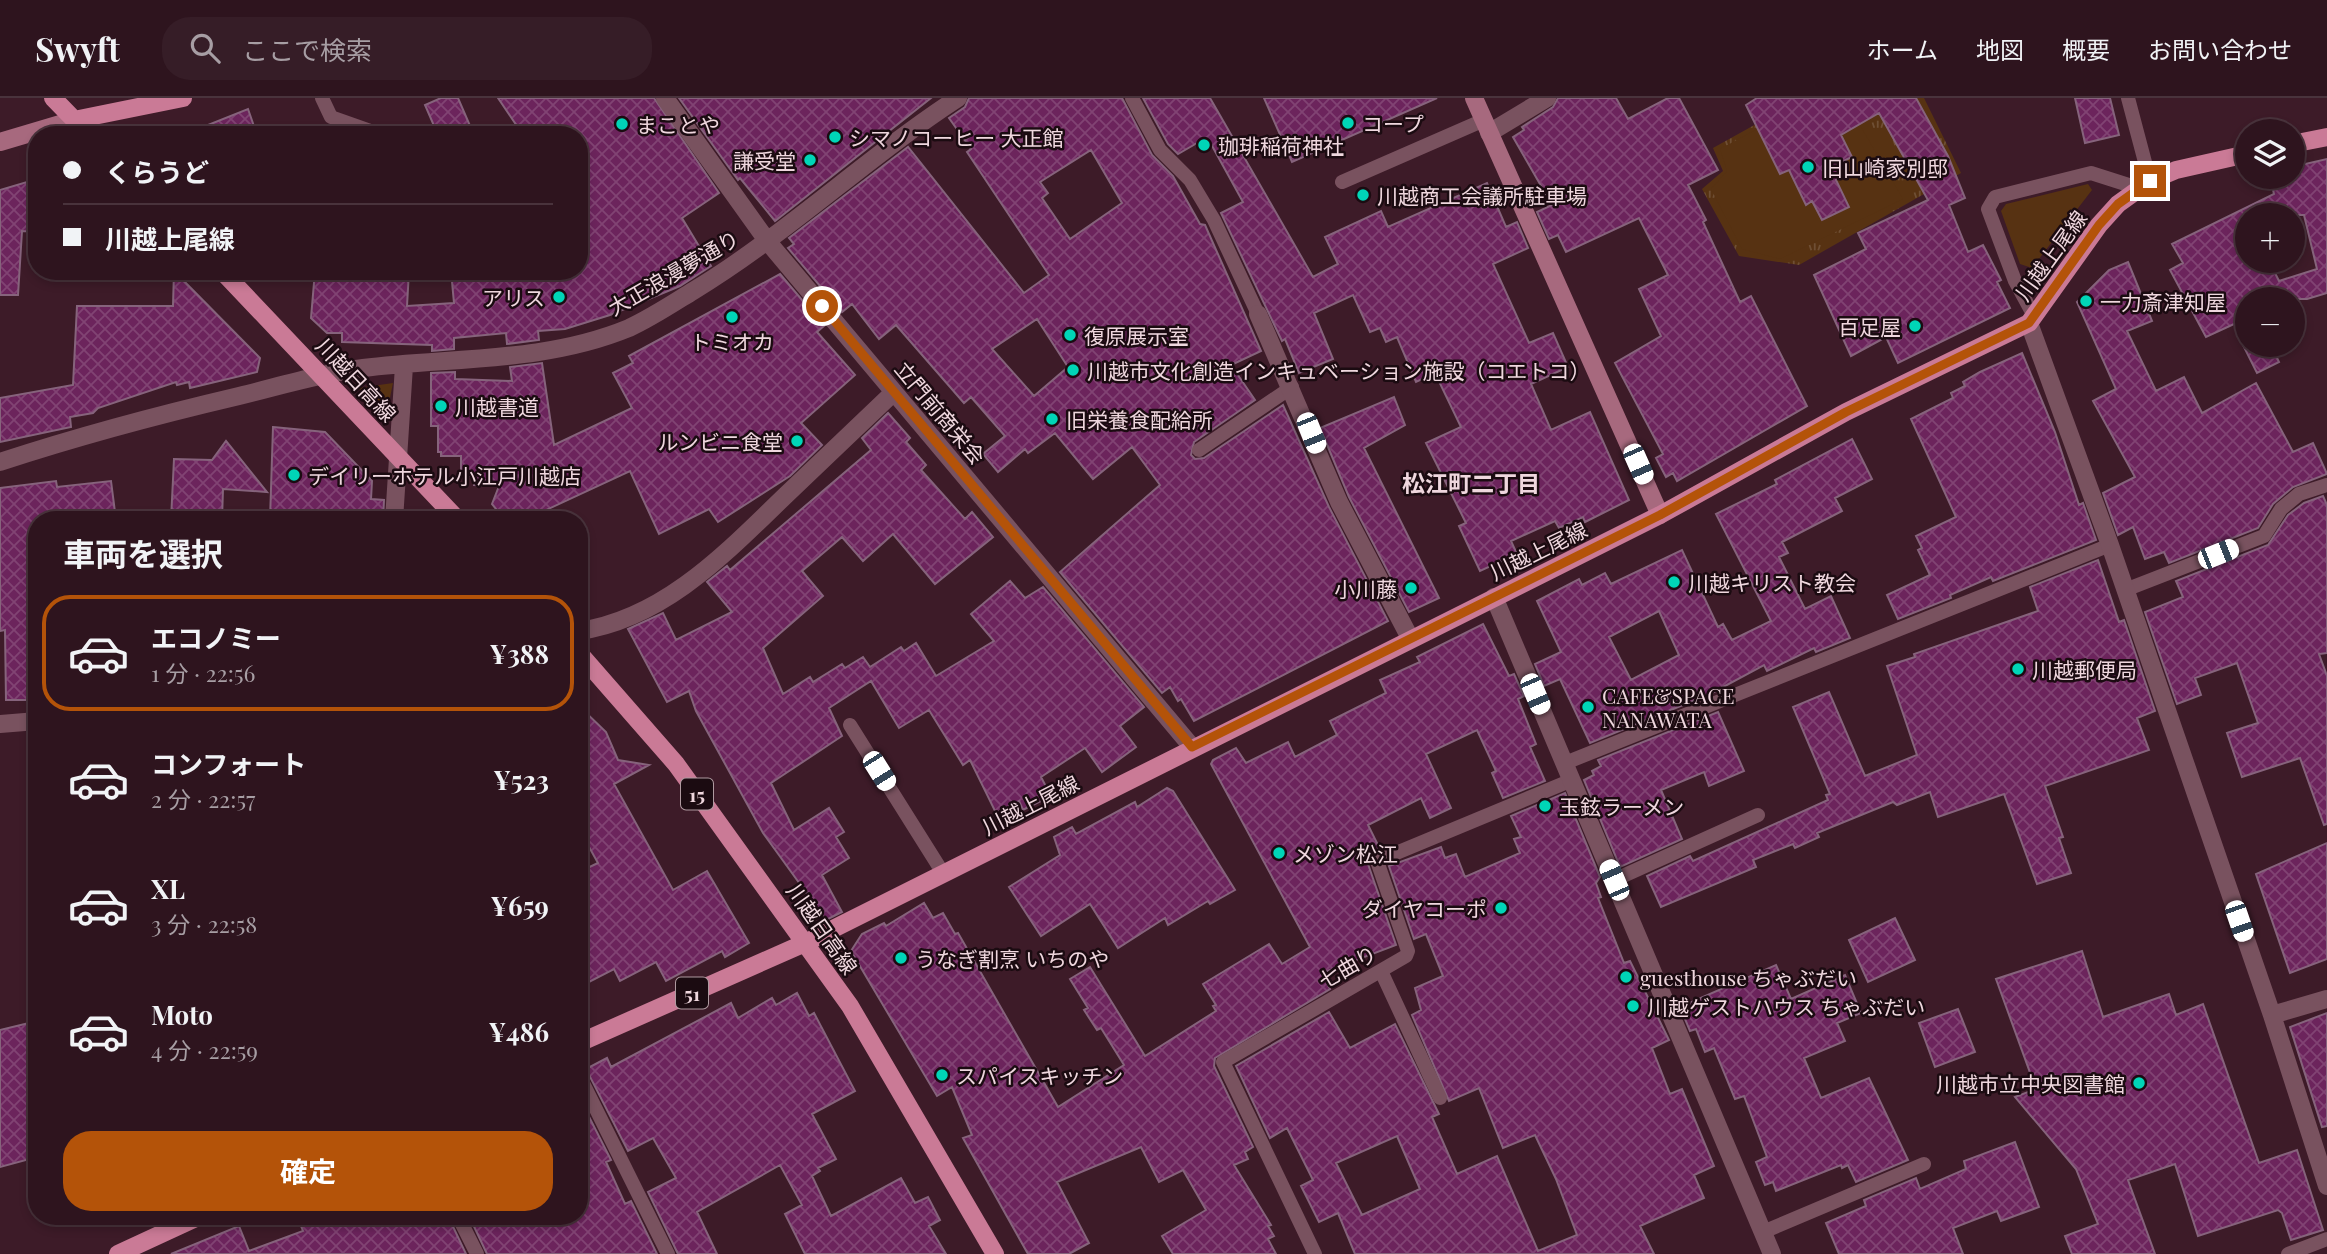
<!DOCTYPE html>
<html lang="ja">
<meta charset="utf-8">
<style>
:root{--surface:#2e141e;--page:#361d27;--text:#f1f3f6;--muted:#a79ea4;--line:#49333c;--accent:#b45309}
body{margin:0;font-family:"Playfair Display","Noto Sans JP",serif;background:var(--page);color:var(--text);height:100vh;display:flex;flex-direction:column;font-size:26px;white-space:nowrap}
*{box-sizing:border-box;margin:0}
p{font-size:23px;color:var(--muted)}
.icon{flex:none;width:38px;height:38px;fill:none;stroke:currentColor;stroke-width:2;stroke-linecap:round;stroke-linejoin:round}
.map{position:relative;flex:1;overflow:hidden}
.sheet{position:absolute;left:28px;top:413px;width:560px;height:714px;display:flex;flex-direction:column;background:var(--surface);border-radius:28px;box-shadow:0 4px 10px #0003,0 0 0 2px var(--line)}
.sheet>*{flex:none}
.hud{position:absolute;left:28px;top:28px;width:560px;height:154px;border-radius:28px;box-shadow:0 4px 10px #0003,0 0 0 2px var(--line);display:grid;align-content:center;height:154px;padding:0 35px;background:var(--surface)}
.buttons{position:absolute;left:2235px;top:21px;display:grid;gap:14px}
.buttons a{display:grid;place-items:center;width:70px;height:70px;border-radius:50%;background:var(--surface);box-shadow:0 4px 10px #0003,0 0 0 2px var(--line);font-size:35px}
.end{position:absolute;width:32px;height:32px;margin:-16px;border:9px solid #b45309;background:#fff;box-shadow:0 0 0 4px #fff}
.from{border-radius:50%}
.car{position:absolute;width:21px;height:42px;margin:-21px -10px;border-radius:9px;box-shadow:0 0 5px 2px #0007;background:linear-gradient(#fff 24%,#345 0 40%,#fff 0 76%,#345 0 86%,#fff 0)}
.hud b{display:flex;align-items:center;gap:24px;height:66px;font-size:26px}
.hud b+b{border-top:2px solid var(--line)}
.hud i{width:18px;height:18px;background:var(--text)}
ul{padding:0;list-style:none}
li{display:flex;align-items:center;gap:21px;height:116px;margin:0 14px 10px;padding:0 21px;border:4px solid transparent;border-radius:28px}
li div{flex:1}
li b{display:block;font-size:26px}
li em{font-style:normal;font-weight:700}
li.current{border-color:var(--accent)}
li>.icon{width:63px;height:63px;stroke-width:1.5}
h2{padding:0 35px;font-size:32px;line-height:84px}
.button{display:flex;gap:14px;margin-top:auto;padding:14px 35px}
.button a{flex:1;height:80px;border-radius:28px;background:var(--accent);color:#fff;font-size:28px;font-weight:700;line-height:80px;text-align:center}
header{display:flex;align-items:center;gap:42px;box-sizing:border-box;height:98px;padding:0 35px;background:var(--surface);border-bottom:2px solid var(--line)}
header strong{font-size:33px}
nav{display:flex;gap:38px;margin-inline-start:auto;font-size:24px}
.search{width:490px;height:63px;background:var(--page);display:flex;align-items:center;gap:18px;box-sizing:border-box;padding:0 24px;border-radius:28px;color:var(--muted);font-size:26px}
.map>svg:first-child{display:block}
.grass{fill:url(#grass-tufts)}
.garden{fill:#573212}
.building{fill:url(#building-cross-hatch);stroke:#86637c;stroke-width:2;fill-rule:evenodd}
.lines{fill:none;stroke-linecap:round;stroke-linejoin:round}
.lane{stroke:#79525f;stroke-width:14}
.street{stroke:#79525f;stroke-width:18}
.secondary{stroke:#a7697e;stroke-width:18}
.primary{stroke:#ca7a96;stroke-width:18}
.route{stroke:#b45309;stroke-width:9}
.poi-dot{fill:#00d5b7;stroke:#1b0b11;stroke-width:2.5}
.labels{text-anchor:middle;dominant-baseline:central;stroke-width:5;stroke-linejoin:round;paint-order:stroke}
.shield{fill:#1b0b11;stroke:#af9aa0;stroke-width:2}
.shield-label{font-size:19px;font-weight:bold;fill:#efd7de}
.poi-label{font-size:21px;fill:#efd7de;stroke:#1b0b11;text-anchor:start}
.street-label{font-size:21px;fill:#efd7de;stroke:#1b0b11}
.neighbourhood-label{font-size:23px;font-weight:bold;fill:#efd7de;stroke:#1b0b11}
</style>
<header>
<strong>Swyft</strong>
<div class="search"><svg class="icon" aria-label="search" viewBox="0 0 24 24"><circle cx="10" cy="10" r="6"/><path d="M15 15l6 6"/></svg>ここで検索</div>
<nav><a>ホーム</a><a>地図</a><a>概要</a><a>お問い合わせ</a></nav>
</header>
<div class="map">
<svg width="2327" height="1156" viewBox="0 0 2327 1156">
<defs>
<pattern id="grass-tufts" width="24" height="20" patternUnits="userSpaceOnUse" patternTransform="scale(1.75)"><rect width="24" height="20" fill="#573212"/><path d="M3 7l-1-3M5 7V3M7 7l1-3M15 17l-1-3M17 17v-4M19 17l1-3" fill="none" stroke="#6f4f34"/></pattern>
<pattern id="building-cross-hatch" width="8" height="8" patternUnits="userSpaceOnUse" patternTransform="scale(1.75)"><rect width="8" height="8" fill="#6c245c"/><path d="M0 0l8 8M0 8l8-8" fill="none" stroke="#814373"/></pattern>
</defs>
<rect width="100%" height="100%" fill="#3d1b28"/>
<path class="grass" d="M1803,0H1924L1961,75L1799,167L1739,158L1702,91L1723,73L1713,50Z"/>
<path class="garden" d="M1815,0H1844L1903,101L1780,161L1742,151L1711,91L1727,73L1720,51Z
M2088,86L2092,92L2032,170L2020,166L2001,113L2006,106Z
M393,285L386,319L358,290Z"/>
<path class="building" d="M441,0H458L474,37H438L425,7Z
M498,0H654L719,95L682,120L711,168L680,188L610,217L565,231L538,233L539,242L507,246L506,235L454,240V251L432,253V247L342,244V235H327L311,220L315,173H409L407,208L454,205L451,173H579V37H523Z
M679,0H931L775,123L740,80L738,82Z
M969,0H1122L1152,57L1173,78L1200,126L1205,127L1261,253L1231,267L1255,302L1194,344L1191,357L1195,361L1204,360L1283,307L1329,409L1388,523L1194,623L1181,601L1178,603L1170,589L1162,595L1060,474L1160,387L1132,349L1093,381L1055,335L1028,355L1025,351L998,374L983,356L1005,338L971,299L964,305L896,227L879,241L852,206L842,214L788,150L794,146L789,140L908,49L1024,195L1049,177L967,54L971,51L949,20L965,9ZM1091,52L1122,105L1070,141L1042,100L1048,95L1040,84ZM1037,221L1068,269L1034,298L992,251Z
M1143,0H1210L1313,179L1338,166L1325,139L1381,113L1388,129L1487,85L1506,129L1517,124L1528,150L1493,166L1529,245L1553,235L1568,269L1531,286L1551,332L1590,314L1629,402L1585,424L1583,419L1559,430L1555,423L1511,443L1517,456L1480,473L1459,428L1466,425L1426,345L1461,329L1435,275L1416,284L1397,239L1386,244L1380,230L1370,234L1353,197L1314,215L1333,261L1299,275L1285,241L1282,243L1221,115L1243,104L1211,46L1208,48L1204,41L1178,56L1168,46Z
M1264,0H1437L1292,64Z
M1558,0H1616L1628,21L1668,0H1679L1718,72L1688,87L1706,122L1703,124L1740,204L1751,198L1807,308L1677,383L1673,375L1666,379L1656,360L1663,356L1615,265L1661,238L1639,191L1668,177L1639,120L1566,154L1558,137L1549,141L1537,114L1552,107L1513,39L1524,32L1522,29L1553,9Z
M1757,0H1916L1948,58L1965,100L1949,107L1968,154L1983,147L2001,182L1997,184L2010,210L1898,265L1886,239L1851,258L1814,177L1866,151L1858,135L1928,102L1879,15L1841,37L1852,59L1837,66L1843,78L1836,82L1849,109L1822,122L1812,103L1806,107L1789,72L1780,76L1746,7Z
M2075,0H2110L2119,37L2085,45Z
M248,11L257,37H188V35Z
M2327,61V195L2307,201H2247V220L2206,239L2170,172L2183,165L2172,146L2274,96L2270,79H2292V69ZM2247,117H2304L2317,171L2279,183L2269,163H2247Z
M37,81V134L22,133L18,197H0V92Z
M2128,164L2152,223L2127,233L2156,293L2184,279L2202,315L2256,285L2293,354L2313,345L2327,376L2293,389L2273,406L2258,430L2169,465L2164,454L2145,461L2133,429L2118,437L2103,395L2135,379L2093,303L2116,291L2077,204L2109,172Z
M174,173L260,260L257,274L190,290L189,284L177,287L176,284L98,310L93,315L70,319L71,329L0,344V300L73,287L77,208H173Z
M780,176L824,228L817,234L855,277L801,325L822,347L790,378L718,424L709,411L659,436L630,373L546,412L554,422H505L492,406L499,388L474,387V378H461V358H441V354H438V328H431V275L455,274V281L512,283L510,269L542,265L554,347L632,310L613,275L633,265L629,258Z
M2243,247H2271L2279,264L2257,275Z
M2022,255L2055,334L2079,407L2083,405L2096,442L1993,483L1991,479L1950,497L1951,500L1898,521L1887,497L1930,477L1918,452L1922,450L1916,438L1956,419L1911,321L1953,300L1951,295L1965,288L1963,284L1980,274Z
M1394,299L1405,327L1364,350L1439,500L1409,514L1349,399L1320,330Z
M888,315L910,340L906,344L926,367L921,372L965,421L972,414L993,439L935,486L893,436L863,463L842,439L802,473L823,498L763,550L783,596L810,579L813,584L842,566L845,570L863,559L870,569L901,549L904,553L916,545L936,578L994,543L971,516L1010,483L1025,500L1043,489L1144,609L1120,628L1136,649L1102,674L1085,650L1041,679L1051,698L1023,712L1019,703L996,715L970,662L963,667L929,612L899,630L871,583L829,610L842,638L771,685L794,732L829,710L844,734L836,739L849,760L822,777L842,814L826,822L763,735L696,613L689,593L667,604L628,531L663,515L676,542L732,514L707,484L727,468L730,472L871,352L862,340Z
M273,329L325,334L372,383L371,401L384,402L383,422H270Z
M1852,341L1872,381L1835,400L1842,413L1782,444L1788,455L1779,459L1805,511L1831,498L1850,540L1816,554L1814,550L1767,573L1764,567L1710,596L1590,645L1560,581L1544,588L1535,566L1561,554L1537,503L1579,481L1582,487L1605,475L1611,486L1682,452L1718,529L1723,526L1732,542L1771,523L1716,416L1777,386L1775,382ZM1659,513L1679,557L1631,582L1609,539Z
M226,343L267,394L223,391L222,422H171L174,361L212,362Z
M56,383L57,389L111,383L116,422H37V589H31V602H6L5,532L0,533V390Z
M2323,398L2327,407V555L2319,556L2327,578V726L2324,727L2300,660L2242,679L2227,635L2258,625L2237,565L2195,580L2201,597L2177,606L2145,514L2183,499L2176,483L2268,447L2288,417L2304,405Z
M2098,462L2119,524L2124,522L2155,613L2137,620L2149,652L2045,688L2063,739L2059,740L2071,775L2037,786L2004,696L1938,719L1930,694L1897,707L1893,704L1817,735L1819,739L1795,750L1793,746L1753,762L1756,769L1661,809L1647,778L1690,758L1693,763L1828,702L1826,697L1830,696L1793,609L1829,594L1865,678L1917,657L1887,568L1915,559L1914,556L2038,513L2030,489Z
M1483,526L1509,578L1514,576L1524,598L1518,601L1536,646L1530,649L1545,683L1503,700L1492,675L1496,673L1477,632L1426,656L1451,710L1430,720L1421,700L1368,727L1380,751L1370,757L1368,766L1396,847L1322,875L1330,891L1215,960L1214,968L1253,1049L1245,1054L1248,1061L1234,1067L1271,1127L1268,1128L1274,1138L1268,1141L1276,1156H1173L1162,1138L1206,1112L1183,1072L1159,1084L1141,1049L1057,1084L1089,1145L1069,1156H1028L963,1040L972,1037L952,989L937,998L851,853L862,836L884,825L886,828L924,805L933,820L943,815L955,836L958,835L1058,1009L1124,967L1101,930L1097,932L1084,912L1088,910L1070,881L1090,869L1145,958L1216,913L1213,908L1216,907L1203,886L1269,846L1282,866L1310,849L1211,666L1213,662L1236,650L1246,665L1288,644L1295,659L1337,637L1330,623L1386,595L1380,582L1420,564L1417,559Z
M579,608L606,634L618,662L649,667L614,686L673,792L707,773L749,845L725,859L722,853L666,883L656,864L620,883L614,871L579,889V774L598,765L579,731Z
M1718,614L1744,673L1709,688L1704,674L1661,692L1682,741L1620,769L1584,682L1594,677L1592,673L1601,668L1598,662Z
M1167,690L1173,693L1235,792L1210,806L1208,803L1168,827L1165,820L1118,850L1090,806L1041,838L1009,789L1060,757L1054,739L1072,729L1076,736L1135,704L1137,709Z
M1565,695L1600,779L1596,785L1601,799L1598,800L1624,865L1630,863L1669,942L1652,950L1670,996L1682,991L1714,1068L1694,1077L1704,1100L1640,1128L1654,1156H1355L1338,1115L1319,1124L1301,1088L1313,1082L1287,1030L1270,1040L1236,968L1329,914L1350,950L1395,926L1439,1016L1432,1019L1457,1076L1497,1058L1538,1153L1577,1137L1556,1081L1535,1037L1503,1050L1479,990L1449,1003L1412,917L1421,912L1415,890L1443,878L1426,836L1414,841L1389,768L1441,749L1445,760L1456,756L1465,779L1520,755L1514,741L1521,739L1511,718ZM1397,1038L1420,1091L1362,1117L1336,1065Z
M2327,745V861L2290,875L2256,776Z
M1895,820L1915,862L1868,884L1849,842Z
M2082,853L2103,919L2169,896L2176,917L2203,906L2259,1065L2297,1052L2323,1132L2291,1142L2282,1115L2278,1112L2198,1138L2175,1066L2128,1082L2155,1156H2072L2065,1138L2098,1126L2076,1071L2015,999L2036,991L1996,881Z
M1776,867L1791,901L1845,877L1861,915L1837,925L1845,943L1804,960L1821,1000L1869,980L1908,1062L1856,1084L1848,1067L1842,1070L1841,1067L1776,1093L1773,1084L1765,1087L1756,1064L1767,1059L1744,998L1735,1001L1714,950L1705,954L1696,931L1690,933L1680,909Z
M797,895L809,918L814,915L855,993L812,1016L836,1061L818,1070L820,1073L812,1078L831,1118L901,1080L915,1105L928,1099L940,1122L929,1128L946,1156H805L785,1116L802,1107L780,1067L697,1114L717,1156H678L648,1094L676,1080L653,1040L628,1053L586,971L607,960L611,969L731,905L738,920L772,900L776,907Z
M1958,911L1975,954L1935,969L1919,925Z
M2327,915V1028L2322,1029L2290,929Z
M37,923V1059L0,1069V932Z
M579,999L611,1062L606,1064L625,1106L631,1103L657,1156H487L469,1118H579Z
M2015,1044L2039,1109L2001,1123L1997,1113L1953,1130L1963,1156H1839L1826,1125L1866,1108L1864,1102L1916,1080L1920,1091L1966,1071L1964,1063Z
M297,1118H448L466,1156H171L239,1128L249,1153L303,1133Z"/>
<g class="lines">
<path class="lane" d="M322,0L331,19L382,37
M1132,0L1160,52L1190,82L1214,122L1258,216
M2128,0L2150,83
M1342,84L1484,22
M2034,218L2015,183L1988,111L1995,99L2091,75L2138,90
M1199,352L1292,289
M2125,492L2264,438L2281,411L2299,396L2327,387
M850,627L943,775
M1565,665L2110,447
M1614,782L1758,717
M1381,873L1440,1000
M579,977L668,1156
M458,1118L477,1156
M1763,1134L1924,1066
M1315,1156L1223,964L1406,858L1408,853L1377,763L1572,682
M2288,1156L2327,1141"/>
<path class="street" d="M665,0L768,144L1192,649
M1489,35L1547,0
M1258,216L1339,404L1410,540
M2029,225L2110,447L2272,917L2327,1088
M0,364C79,338 158,317 239,298C280,288 322,275 363,270C452,259 544,265 629,230C651,220 672,206 693,193C787,136 866,60 958,0
M394,422L404,268
M1494,499L1772,1156
M579,533C664,521 727,454 786,397C822,363 858,328 894,294
M0,626L37,623
M2272,917L2327,901"/>
<path class="secondary" d="M1474,0L1660,417
M0,44L74,22"/>
<path class="primary" d="M53,0L89,37
M74,22L183,0
M2292,46L2327,39
M222,173L458,422
M579,555L676,666L850,908L995,1156
M579,945L805,845L1660,417L1846,314L2029,225L2099,127L2118,106L2150,83L2176,72L2247,56
M118,1156L200,1118"/>
</g>
<g class="lines">
<path class="route" d="M822,208L1192,649L1660,417L1846,314L2029,225L2099,127L2118,106L2150,83"/>
</g>
<g class="poi-dot">
<circle cx="1348" cy="25" r="7"/>
<circle cx="622" cy="26" r="7"/>
<circle cx="835" cy="39" r="7"/>
<circle cx="1204" cy="47" r="7"/>
<circle cx="810" cy="62" r="7"/>
<circle cx="1808" cy="69" r="7"/>
<circle cx="1363" cy="97" r="7"/>
<circle cx="559" cy="199" r="7"/>
<circle cx="2086" cy="203" r="7"/>
<circle cx="732" cy="219" r="7"/>
<circle cx="1915" cy="228" r="7"/>
<circle cx="1070" cy="237" r="7"/>
<circle cx="1073" cy="272" r="7"/>
<circle cx="441" cy="308" r="7"/>
<circle cx="1052" cy="321" r="7"/>
<circle cx="797" cy="343" r="7"/>
<circle cx="294" cy="377" r="7"/>
<circle cx="1674" cy="484" r="7"/>
<circle cx="1411" cy="490" r="7"/>
<circle cx="2018" cy="571" r="7"/>
<circle cx="1588" cy="609" r="7"/>
<circle cx="1545" cy="708" r="7"/>
<circle cx="1279" cy="755" r="7"/>
<circle cx="1501" cy="810" r="7"/>
<circle cx="901" cy="860" r="7"/>
<circle cx="1626" cy="879" r="7"/>
<circle cx="1633" cy="908" r="7"/>
<circle cx="942" cy="977" r="7"/>
<circle cx="2139" cy="985" r="7"/>
</g>
<g class="labels">
<g class="shield">
<rect x="681" y="680.5" width="32" height="31" rx="5"/>
<rect x="676" y="879.5" width="32" height="31" rx="5"/>
</g>
<g class="shield-label">
<text x="697" y="696">15</text>
<text x="692" y="895">51</text>
</g>
<g class="poi-label">
<text x="1362" y="25">コープ</text>
<text x="636" y="26">まことや</text>
<text x="849" y="39">シマノコーヒー 大正館</text>
<text x="1218" y="47">珈琲稲荷神社</text>
<text x="796" y="62" text-anchor="end">謙受堂</text>
<text x="1822" y="69">旧山崎家別邸</text>
<text x="1377" y="97">川越商工会議所駐車場</text>
<text x="545" y="199" text-anchor="end">アリス</text>
<text x="2100" y="203">一力斎津知屋</text>
<text x="1901" y="228" text-anchor="end">百足屋</text>
<text x="1084" y="237">復原展示室</text>
<text x="732" y="243" text-anchor="middle">トミオカ</text>
<text x="1087" y="272">川越市文化創造インキュベーション施設（コエトコ）</text>
<text x="455" y="308">川越書道</text>
<text x="1066" y="321">旧栄養食配給所</text>
<text x="783" y="343" text-anchor="end">ルンビニ食堂</text>
<text x="308" y="377">デイリーホテル小江戸川越店</text>
<text x="1688" y="484">川越キリスト教会</text>
<text x="1397" y="490" text-anchor="end">小川藤</text>
<text x="2032" y="571">川越郵便局</text>
<text x="1602" y="597">CAFE&amp;SPACE<tspan x="1602" dy="24">NANAWATA</tspan></text>
<text x="1559" y="708">玉鉉ラーメン</text>
<text x="1293" y="755">メゾン松江</text>
<text x="1487" y="810" text-anchor="end">ダイヤコーポ</text>
<text x="915" y="860">うなぎ割烹 いちのや</text>
<text x="1640" y="879">guesthouse ちゃぶだい</text>
<text x="1647" y="908">川越ゲストハウス ちゃぶだい</text>
<text x="956" y="977">スパイスキッチン</text>
<text x="2125" y="985" text-anchor="end">川越市立中央図書館</text>
</g>
<g class="street-label">
<text transform="translate(2050 157) rotate(-54)">川越上尾線</text>
<text transform="translate(673 174) rotate(-30)">大正浪漫夢通り</text>
<text transform="translate(357 281) rotate(47)">川越日高線</text>
<text transform="translate(941 314) rotate(50)">立門前商栄会</text>
<text transform="translate(1538 452) rotate(-26)">川越上尾線</text>
<text transform="translate(1030 706) rotate(-27)">川越上尾線</text>
<text transform="translate(823 830) rotate(55)">川越日高線</text>
<text transform="translate(1347 868) rotate(-30)">七曲り</text>
</g>
<g class="neighbourhood-label">
<text x="1471" y="384">松江町二丁目</text>
</g>
</g>
</svg>
<div class="buttons">
<a><svg class="icon" aria-label="layers" viewBox="0 0 24 24"><path d="M12 4l9 5-9 5-9-5zM3 14l9 5 9-5"/></svg></a>
<a>+</a>
<a>−</a>
</div>
<i class="end from" style="left:822px;top:208px"></i>
<i class="end" style="left:2150px;top:83px"></i>
<i class="car" style="left:1311px;top:335px;rotate:158deg"></i>
<i class="car" style="left:1638px;top:366px;rotate:156deg"></i>
<i class="car" style="left:2218px;top:456px;rotate:68deg"></i>
<i class="car" style="left:1535px;top:596px;rotate:157deg"></i>
<i class="car" style="left:879px;top:673px;rotate:148deg"></i>
<i class="car" style="left:1614px;top:782px;rotate:337deg"></i>
<i class="car" style="left:2239px;top:823px;rotate:161deg"></i>
<div class="hud">
<b><i class="from"></i>くらうど</b>
<b><i></i>川越上尾線</b>
</div>
<section class="sheet">
<h2>車両を選択</h2>
<ul>
<li class="current"><svg class="icon" aria-label="car" viewBox="0 0 24 24"><path d="M5 17H2v-5l4-1 3-4h7l3 4 3 1v5h-3M9 17h6M6 11h13"/><circle cx="7" cy="17" r="2"/><circle cx="17" cy="17" r="2"/></svg><div><b>エコノミー</b><p>1 分 · 22:56</p></div><em>¥388</em></li>
<li><svg class="icon" aria-label="car" viewBox="0 0 24 24"><path d="M5 17H2v-5l4-1 3-4h7l3 4 3 1v5h-3M9 17h6M6 11h13"/><circle cx="7" cy="17" r="2"/><circle cx="17" cy="17" r="2"/></svg><div><b>コンフォート</b><p>2 分 · 22:57</p></div><em>¥523</em></li>
<li><svg class="icon" aria-label="car" viewBox="0 0 24 24"><path d="M5 17H2v-5l4-1 3-4h7l3 4 3 1v5h-3M9 17h6M6 11h13"/><circle cx="7" cy="17" r="2"/><circle cx="17" cy="17" r="2"/></svg><div><b>XL</b><p>3 分 · 22:58</p></div><em>¥659</em></li>
<li><svg class="icon" aria-label="car" viewBox="0 0 24 24"><path d="M5 17H2v-5l4-1 3-4h7l3 4 3 1v5h-3M9 17h6M6 11h13"/><circle cx="7" cy="17" r="2"/><circle cx="17" cy="17" r="2"/></svg><div><b>Moto</b><p>4 分 · 22:59</p></div><em>¥486</em></li>
</ul>
<div class="button"><a>確定</a></div>
</section>
</div>
